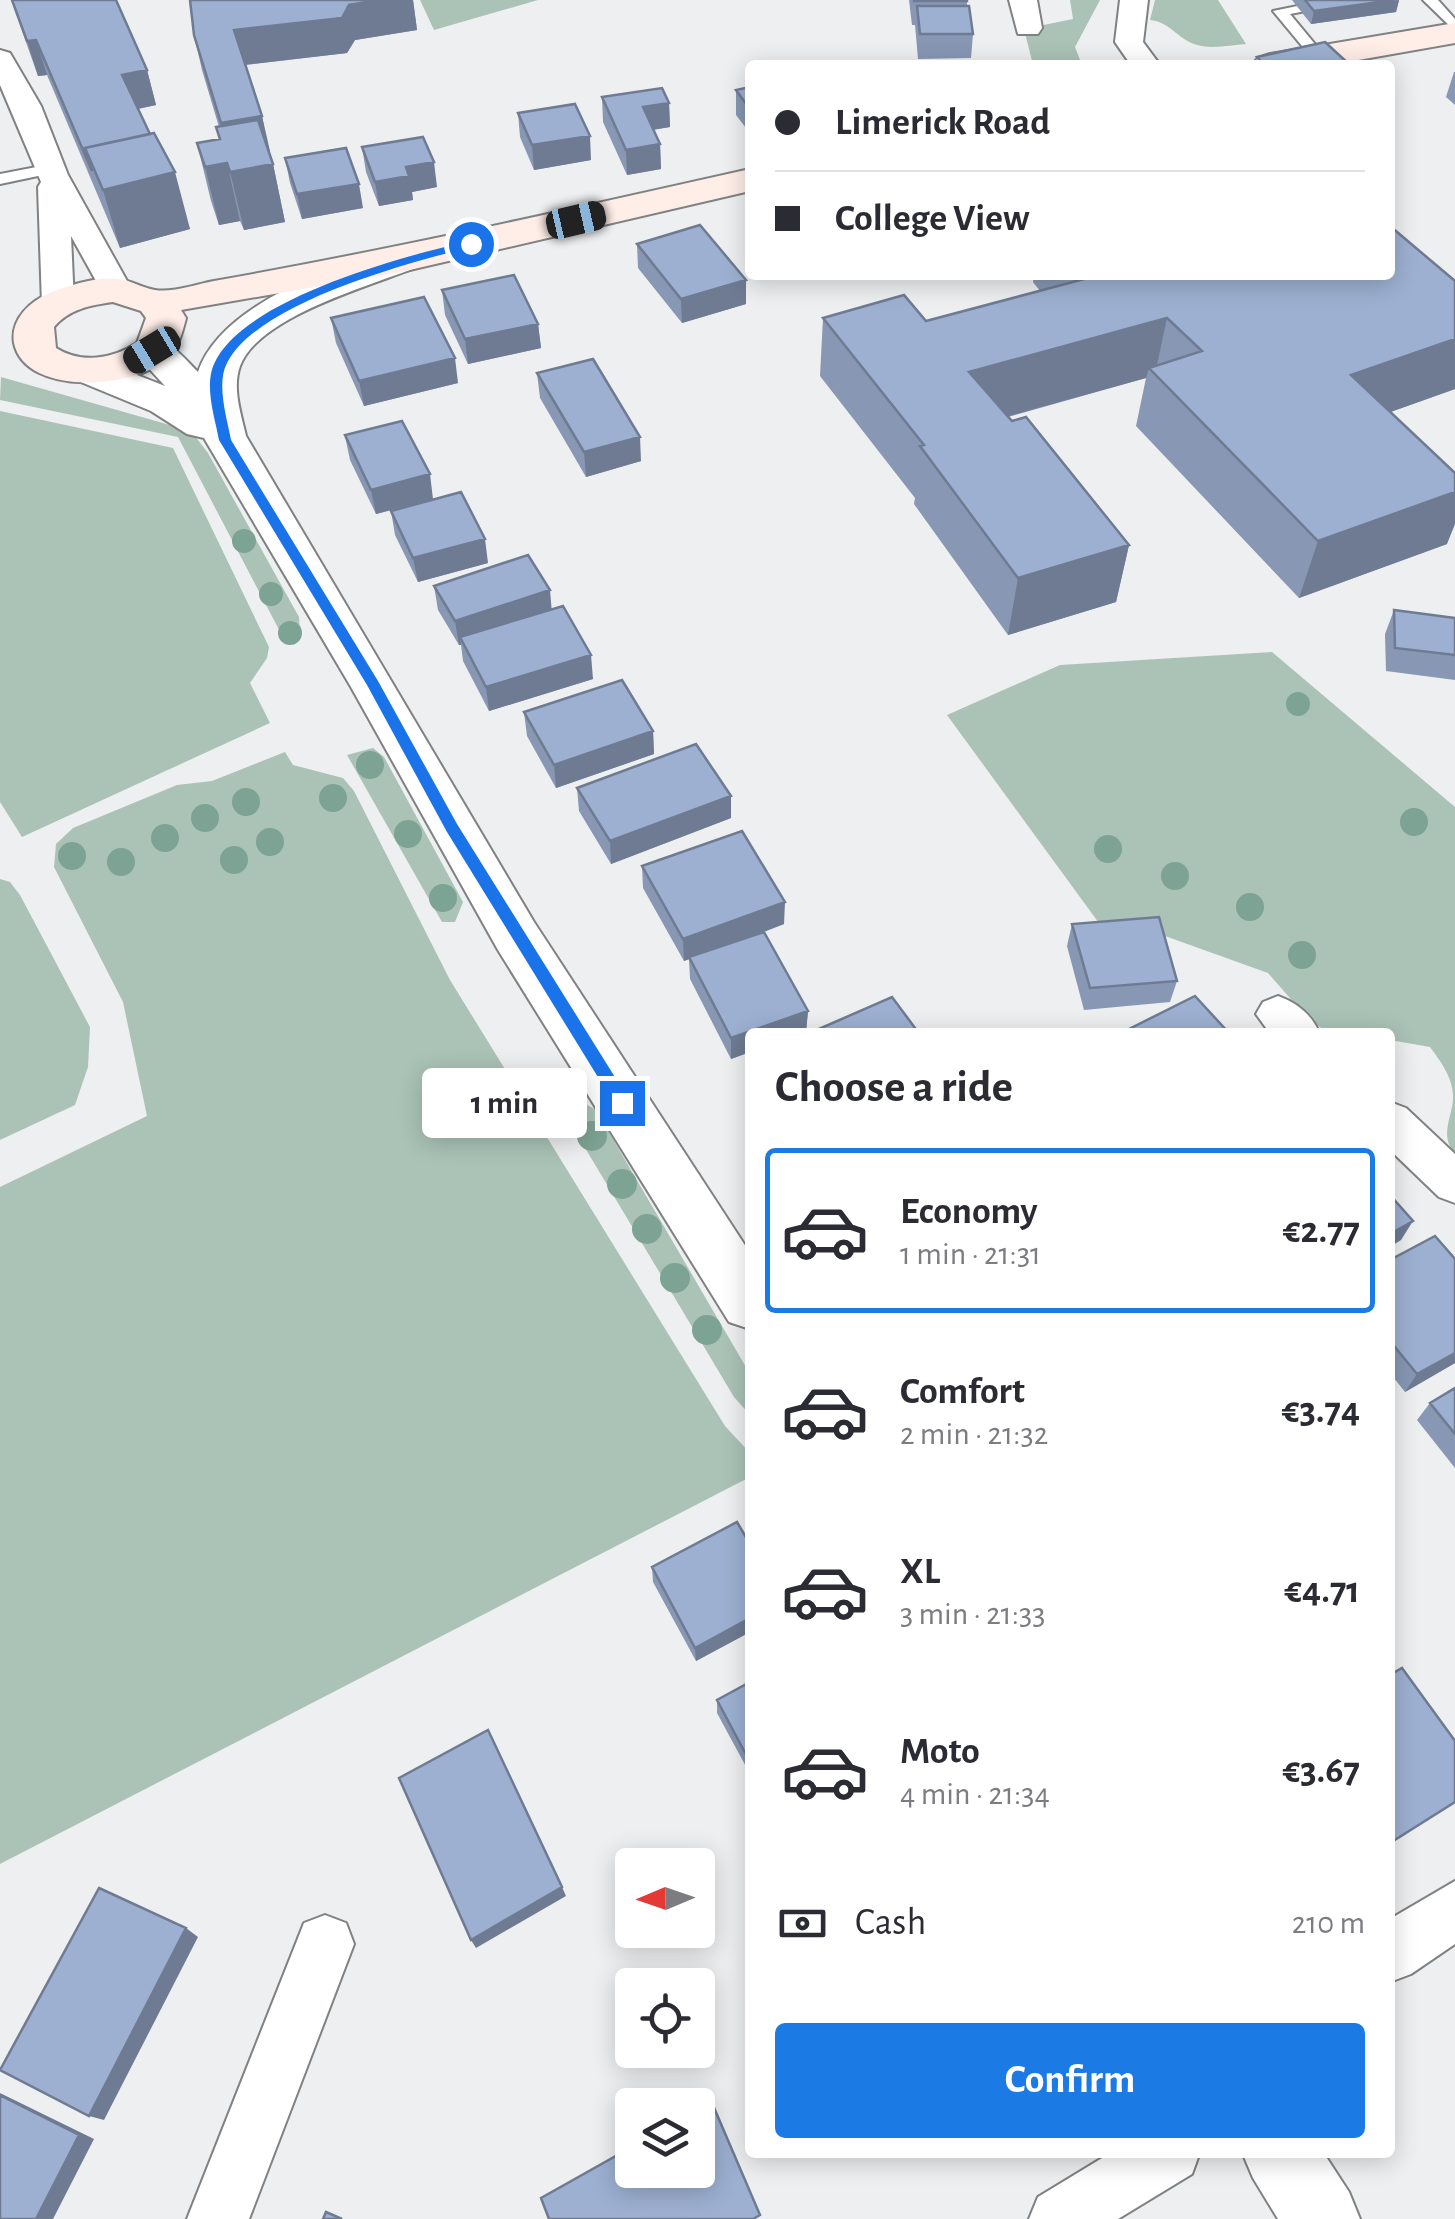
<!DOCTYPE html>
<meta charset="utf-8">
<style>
:root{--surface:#fff;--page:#f7f7f7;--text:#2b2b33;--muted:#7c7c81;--line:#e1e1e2;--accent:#1b7ae3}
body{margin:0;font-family:"Alegreya Sans",sans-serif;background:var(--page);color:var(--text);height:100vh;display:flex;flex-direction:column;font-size:38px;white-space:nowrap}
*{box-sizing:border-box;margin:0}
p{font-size:32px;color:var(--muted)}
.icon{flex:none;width:55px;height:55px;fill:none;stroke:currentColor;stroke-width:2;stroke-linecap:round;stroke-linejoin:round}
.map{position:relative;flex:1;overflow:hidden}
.panel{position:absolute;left:745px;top:1028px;width:650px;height:1130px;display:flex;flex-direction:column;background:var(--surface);border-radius:10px;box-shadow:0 5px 25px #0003}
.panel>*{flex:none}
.guide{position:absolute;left:745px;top:60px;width:650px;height:220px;border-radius:10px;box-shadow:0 5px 25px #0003;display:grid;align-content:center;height:220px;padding:0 30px;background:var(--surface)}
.needle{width:65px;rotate:268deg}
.controls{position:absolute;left:615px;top:1848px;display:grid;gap:20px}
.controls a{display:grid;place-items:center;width:100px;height:100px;border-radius:10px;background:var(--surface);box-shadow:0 5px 25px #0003;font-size:50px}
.end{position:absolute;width:45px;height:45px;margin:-22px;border:12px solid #1a73e8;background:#fff;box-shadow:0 0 0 5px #fff}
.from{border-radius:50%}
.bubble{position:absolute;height:70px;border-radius:10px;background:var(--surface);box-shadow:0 5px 25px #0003;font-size:32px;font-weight:700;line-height:70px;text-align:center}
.car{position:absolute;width:30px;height:60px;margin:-30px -15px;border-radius:12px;box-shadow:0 0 8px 2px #0007;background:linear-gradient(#222 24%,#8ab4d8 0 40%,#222 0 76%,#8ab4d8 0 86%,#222 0)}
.guide b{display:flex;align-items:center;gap:35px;height:95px;font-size:38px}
.guide b+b{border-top:2px solid var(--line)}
.guide i{width:25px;height:25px;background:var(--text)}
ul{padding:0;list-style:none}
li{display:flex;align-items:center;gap:30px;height:165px;margin:0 20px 15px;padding:0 10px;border:5px solid transparent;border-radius:10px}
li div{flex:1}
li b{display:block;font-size:38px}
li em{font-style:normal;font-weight:700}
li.on{border-color:var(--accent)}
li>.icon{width:90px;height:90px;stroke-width:1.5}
h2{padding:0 30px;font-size:45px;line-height:120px}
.pay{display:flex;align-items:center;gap:25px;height:110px;padding:0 30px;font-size:38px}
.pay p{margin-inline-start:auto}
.action{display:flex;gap:20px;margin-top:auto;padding:20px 30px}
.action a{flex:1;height:115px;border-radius:10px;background:var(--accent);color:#fff;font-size:40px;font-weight:700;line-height:115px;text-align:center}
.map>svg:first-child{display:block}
.green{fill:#aac3b6}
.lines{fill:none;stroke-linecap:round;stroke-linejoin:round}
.service-casing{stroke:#808182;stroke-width:4}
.minor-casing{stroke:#808182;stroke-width:4}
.tertiary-casing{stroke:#808182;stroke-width:4}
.secondary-casing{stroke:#808182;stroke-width:4}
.service{fill:#fff;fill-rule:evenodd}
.minor{fill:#fff;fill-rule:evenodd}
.tertiary{fill:#fff;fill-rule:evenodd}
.secondary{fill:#ffeee8;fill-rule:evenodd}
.tree{fill:#7da394}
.wall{fill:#8797b4}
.shaded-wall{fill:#6e7b92}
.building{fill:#9db0d1;stroke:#6e7b92;stroke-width:2.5}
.route{fill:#1a73e8}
</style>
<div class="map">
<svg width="1455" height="2219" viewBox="0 0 1455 2219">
<rect width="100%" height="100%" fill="#eeeff0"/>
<path class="green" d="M420,0H538L434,30Z
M1070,0H1100L1075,47L1082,65H1033L1024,29L1073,19Z
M1155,0H1218L1246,44C1230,45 1210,50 1194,44C1177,38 1170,22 1150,20Z
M1,377L191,431L208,453L299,617L300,634L286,643L178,437L0,400Z
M0,411L173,448L269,647L267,658L250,683L270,723L22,837L0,802Z
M1272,652L1455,807V1153C1439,1136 1452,1118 1453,1099C1454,1079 1441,1062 1430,1047L1390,1040V1032H1328L1310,1021L1268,973L1151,931L1104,930L947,715L1060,665Z
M373,748L384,757L463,902L455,922H442L347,755Z
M285,752L293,765L343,778L354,791L450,980L725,1426L750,1453V1477L0,1864V1187L147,1116L123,1002L54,867L56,844L73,828L177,785L212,781Z
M0,879L10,882L20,895L90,1027L88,1067L75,1105L0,1140Z
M545,1081L596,1110L750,1374V1415L734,1397Z"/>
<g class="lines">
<defs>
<path id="service" d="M1327,0H1363L1290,14L1324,55L1317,59L1312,58L1273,11Z
M1423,0H1438L1455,19V31Z
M52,164L60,169L57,172L0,184V174Z"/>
<path id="minor" d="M1009,0H1037L1042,28L1038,34H1018Z
M1120,0H1148L1143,42L1160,65H1131L1115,42Z
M0,50L10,53L41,106L68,175L132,290L127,297H105L71,236L74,304L69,311H47L42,304L38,187L41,182L0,85Z
M1278,996C1297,1003 1311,1014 1319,1032H1269L1256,1014L1263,1002Z
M1390,1102L1406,1108L1455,1154V1203L1439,1197L1390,1150Z
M1455,1881V1944L1411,1974L1390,1982V1919Z
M325,1915L346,1923L354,1944L249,2219H187L304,1923Z
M1112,2152H1200L1192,2174L1118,2219H1029L1038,2197Z"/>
<path id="tertiary" d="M401,248L415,252L420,260L415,268C369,286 258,317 240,366C232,388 241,414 246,436L534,922L750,1253V1329L729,1322L498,950L351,687L204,438L187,434L151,411L76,380L70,371L76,362L90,358L104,362L165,386L132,350L138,341C166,334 179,353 198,372C221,304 336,264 401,248Z
M1242,2152H1323L1349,2192L1360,2219H1278L1253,2178Z"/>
<path id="secondary" d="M1455,23V43L1330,65H1252L1258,58L1270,54Z
M750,169V191L401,272L181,310L186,318C182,334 179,346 167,358C137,389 25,397 14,343C10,319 31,300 52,292C70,285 98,276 118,279C131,280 142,288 155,290C172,293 197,284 214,281C395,249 572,209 750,169ZM113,302L141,311L146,318L137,343C113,359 81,364 56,348L54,327C69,309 91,305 113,302Z"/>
</defs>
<use href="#service" class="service-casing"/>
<use href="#minor" class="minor-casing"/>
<use href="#tertiary" class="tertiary-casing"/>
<use href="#secondary" class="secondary-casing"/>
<use href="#service" class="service"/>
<use href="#minor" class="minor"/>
<use href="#tertiary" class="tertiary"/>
<use href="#secondary" class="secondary"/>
</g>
<g class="tree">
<circle cx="244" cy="541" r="12"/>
<circle cx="271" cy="594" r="12"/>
<circle cx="290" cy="633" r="12"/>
<circle cx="1298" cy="704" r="12"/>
<circle cx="370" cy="765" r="14"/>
<circle cx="333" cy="798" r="14"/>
<circle cx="246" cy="802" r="14"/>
<circle cx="205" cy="818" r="14"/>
<circle cx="1414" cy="822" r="14"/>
<circle cx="408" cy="834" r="14"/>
<circle cx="165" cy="838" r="14"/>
<circle cx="270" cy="842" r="14"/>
<circle cx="1108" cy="849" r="14"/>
<circle cx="72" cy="856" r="14"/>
<circle cx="234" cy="860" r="14"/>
<circle cx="121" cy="862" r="14"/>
<circle cx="1175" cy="876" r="14"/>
<circle cx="443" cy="898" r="14"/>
<circle cx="1250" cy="907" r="14"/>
<circle cx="1302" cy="955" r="14"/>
<circle cx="592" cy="1136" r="15"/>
<circle cx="622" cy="1184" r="15"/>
<circle cx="647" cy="1229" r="15"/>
<circle cx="675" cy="1278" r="15"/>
<circle cx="707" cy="1330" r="15"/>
</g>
<path class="wall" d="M11,0H116L147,70L156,105L138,109L190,229L120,248L47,75L38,76Z
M190,0H413L417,30L355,40L347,53L246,65L262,116L269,152L273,164L285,222L244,230L240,221L219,225L211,201L197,143L219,139L216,127H219L202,70L194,35Z
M909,0H967V6L973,34L971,58L918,59L915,25H912Z
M1292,0H1399L1396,12L1311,24Z
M1454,72H1455V105L1446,97Z
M750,81V132H749L736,115V90L747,88V82Z
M602,97L669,103L670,127L653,130L660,144L661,169L627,175L603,122Z
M518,113L591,160L534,170L520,137Z
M362,147L437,187L412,192L413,200L379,206L366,172Z
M285,158L363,208L302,219L290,183Z
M637,244L746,304L682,323L638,268Z
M1034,275H1390L1455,281V389L1390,412L1447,544L1299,598L1136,426L1146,378L1008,417L1129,545L1116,602L1008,635L914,504L915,498L820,376L823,318L926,321L1040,291L1033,282Z
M442,290L538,324L541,348L468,364L445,315Z
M331,318L458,383L364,406L336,343Z
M537,373L641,461L586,477L540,398Z
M345,436L433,499L376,514L350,460Z
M391,511L488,563L418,582L395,535Z
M434,586L552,609L593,679L489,711L463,661L461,645H459L438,610Z
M1394,610L1455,618V680L1386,671L1385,634Z
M524,712L653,731L654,754L556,788L527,736Z
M577,788L731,796V818L611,864L579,811Z
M642,866L784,924L764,932L808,1011L806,1032L731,1059L690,979L689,959L684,961L643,888Z
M1072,924L1177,981L1170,1002L1084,1010L1067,946Z
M1390,1260L1455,1363L1405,1392L1390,1373Z
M1455,1388V1468L1417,1420L1430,1403Z
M750,1544V1632L696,1661L653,1582L652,1567Z
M750,1682V1774L717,1713V1700Z"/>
<path class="shaded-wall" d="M380,0H413L417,30L355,40L347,53L242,65L234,30L349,5Z
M1399,0L1396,12L1311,24L1314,11Z
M36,40L47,75L38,76L27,41Z
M147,70L156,105L132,110L122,75Z
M669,103L670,127L644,131L643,107Z
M262,116L270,151L229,158L221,123Z
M590,136L591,160L534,170L532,145Z
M660,144L661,169L627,175L626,150Z
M434,162L437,187L412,192L413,200L379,206L375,182L406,167Z
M227,163L240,221L219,225L205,167Z
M273,164L285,222L244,230L230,172Z
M175,172L190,229L120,248L103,190Z
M359,184L363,208L302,219L297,194Z
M746,280V304L682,323L681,299Z
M1167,318L1155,374L1149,368L1146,378L962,429L969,372Z
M538,324L541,348L468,364L465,339Z
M1455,339V389L1332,433L1351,375Z
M455,358L458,383L364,406L359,381Z
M640,437L641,461L586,477L584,452Z
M430,474L433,499L376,514L371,490Z
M1455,492V524L1447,544L1299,598L1318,541Z
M485,539L488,563L418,582L413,558Z
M1129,545L1116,602L1008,635L1018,578Z
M550,590L552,614L460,637L461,645H459L455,621Z
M591,655L593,679L489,711L486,687Z
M653,731L654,754L556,788L554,765Z
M731,796V818L611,864L610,841Z
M785,902L784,924L684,961L683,939Z
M808,1011L806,1032H750V1052L731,1059V1038Z
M1413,1221L1401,1240L1390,1247V1234Z
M1455,1353V1363L1405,1392L1417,1374Z
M750,1618V1632L696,1661L695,1648Z
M562,1887L566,1896L476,1948L471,1940Z
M186,1928L198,1937L104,2120L89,2116Z
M0,2093L94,2139L53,2219H36Z"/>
<path class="building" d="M12,0H116L147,70L122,75L150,134L85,148L92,171L36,40L27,41Z
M190,0H380L349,5L342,18L234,30L262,116L221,123L194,35Z
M914,0H967V1H914Z
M1305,0H1394L1314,11Z
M917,6H969L973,34H920Z
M1325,42L1350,65H1264L1257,57Z
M750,87V107L749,108L736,90Z
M662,88L669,103L643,107L660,144L626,150L602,97Z
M575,104L590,136L532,145L518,113Z
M258,120L273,164L230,172L227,163L205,167L197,143L220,139L216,127Z
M154,133L175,172L103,190L85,148Z
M423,137L434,162L406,167L409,176L375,182L362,147Z
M346,148L359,184L297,194L285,158Z
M700,225L746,280L681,299L637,244Z
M1390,226L1455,281V339L1351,375L1455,473V492L1318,541L1149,368L1202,351L1167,318L969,372L1012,421L1026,417L1129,545L1018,578L920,446L924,445L823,318L904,295L926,321L1092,277L1091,275H1390Z
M514,275L538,324L465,339L442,290Z
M424,297L455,358L359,381L331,318Z
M593,359L640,437L584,452L537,373Z
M402,421L430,474L371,490L345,435Z
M461,492L485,539L413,558L391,511Z
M528,555L550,590L455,621L434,586Z
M563,606L591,655L486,687L460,637Z
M1394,610L1455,618V655L1395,648Z
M622,680L653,731L554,765L524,712Z
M696,744L731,796L610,841L577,788Z
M742,831L785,902L683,939L642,866Z
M1159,917L1177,981L1090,988L1072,924Z
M764,932L808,1011L731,1038L689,957Z
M1195,996L1228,1032H1123Z
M892,997L918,1032H812Z
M1390,1195L1413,1221L1390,1234Z
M1435,1236L1455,1259V1353L1417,1374L1390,1341V1260Z
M1455,1388V1434L1430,1403Z
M737,1522L750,1544V1618L695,1648L652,1567Z
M1402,1668L1455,1741V1802L1390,1843V1675Z
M750,1682V1762L717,1700Z
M488,1730L562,1887L471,1940L399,1778Z
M99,1888L186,1928L89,2116L0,2070Z
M0,2095L79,2135L36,2219H0Z
M712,2103L760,2215L753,2219H549L541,2198L632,2147V2170H698V2111Z
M326,2212L342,2219H323Z"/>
<path class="route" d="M471,241L475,246C411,262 258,302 227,363C216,384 227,418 231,440L378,681L457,824L628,1098V1108H617L447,832L367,685L219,440C215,418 204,386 214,364C242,299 406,255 471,241Z"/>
</svg>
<div class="controls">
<a><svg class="needle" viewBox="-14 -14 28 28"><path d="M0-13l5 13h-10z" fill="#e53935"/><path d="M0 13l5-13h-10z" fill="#7c7c81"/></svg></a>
<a><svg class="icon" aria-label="locate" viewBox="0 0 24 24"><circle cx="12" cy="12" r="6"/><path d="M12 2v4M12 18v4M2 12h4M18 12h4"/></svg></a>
<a><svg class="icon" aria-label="layers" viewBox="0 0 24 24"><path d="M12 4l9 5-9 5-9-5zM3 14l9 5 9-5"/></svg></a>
</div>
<i class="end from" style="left:471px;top:244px"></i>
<i class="end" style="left:622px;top:1103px"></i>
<div class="bubble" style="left:422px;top:1068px;width:165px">1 min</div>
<i class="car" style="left:576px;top:220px;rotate:77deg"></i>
<i class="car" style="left:152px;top:350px;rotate:239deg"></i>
<div class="guide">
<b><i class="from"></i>Limerick Road</b>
<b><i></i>College View</b>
</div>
<section class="panel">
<h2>Choose a ride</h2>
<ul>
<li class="on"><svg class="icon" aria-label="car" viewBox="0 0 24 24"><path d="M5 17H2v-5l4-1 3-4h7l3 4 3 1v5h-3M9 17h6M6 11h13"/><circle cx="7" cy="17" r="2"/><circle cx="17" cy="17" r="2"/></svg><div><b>Economy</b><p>1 min · 21:31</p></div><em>€2.77</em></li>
<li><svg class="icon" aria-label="car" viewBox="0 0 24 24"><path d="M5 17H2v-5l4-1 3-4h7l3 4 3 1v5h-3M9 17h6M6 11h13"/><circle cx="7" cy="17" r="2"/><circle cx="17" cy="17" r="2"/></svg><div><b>Comfort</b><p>2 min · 21:32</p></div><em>€3.74</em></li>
<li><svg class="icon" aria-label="car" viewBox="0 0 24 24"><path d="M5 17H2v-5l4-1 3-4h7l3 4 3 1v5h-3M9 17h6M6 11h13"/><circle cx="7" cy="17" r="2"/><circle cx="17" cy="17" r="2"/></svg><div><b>XL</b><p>3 min · 21:33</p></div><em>€4.71</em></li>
<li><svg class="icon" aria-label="car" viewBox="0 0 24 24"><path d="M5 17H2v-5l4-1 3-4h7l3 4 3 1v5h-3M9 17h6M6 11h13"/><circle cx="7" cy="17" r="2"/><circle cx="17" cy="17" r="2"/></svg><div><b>Moto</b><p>4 min · 21:34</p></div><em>€3.67</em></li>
</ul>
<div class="pay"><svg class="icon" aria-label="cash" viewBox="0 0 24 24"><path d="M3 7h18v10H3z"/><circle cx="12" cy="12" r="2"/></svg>Cash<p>210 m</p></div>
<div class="action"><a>Confirm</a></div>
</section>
</div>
